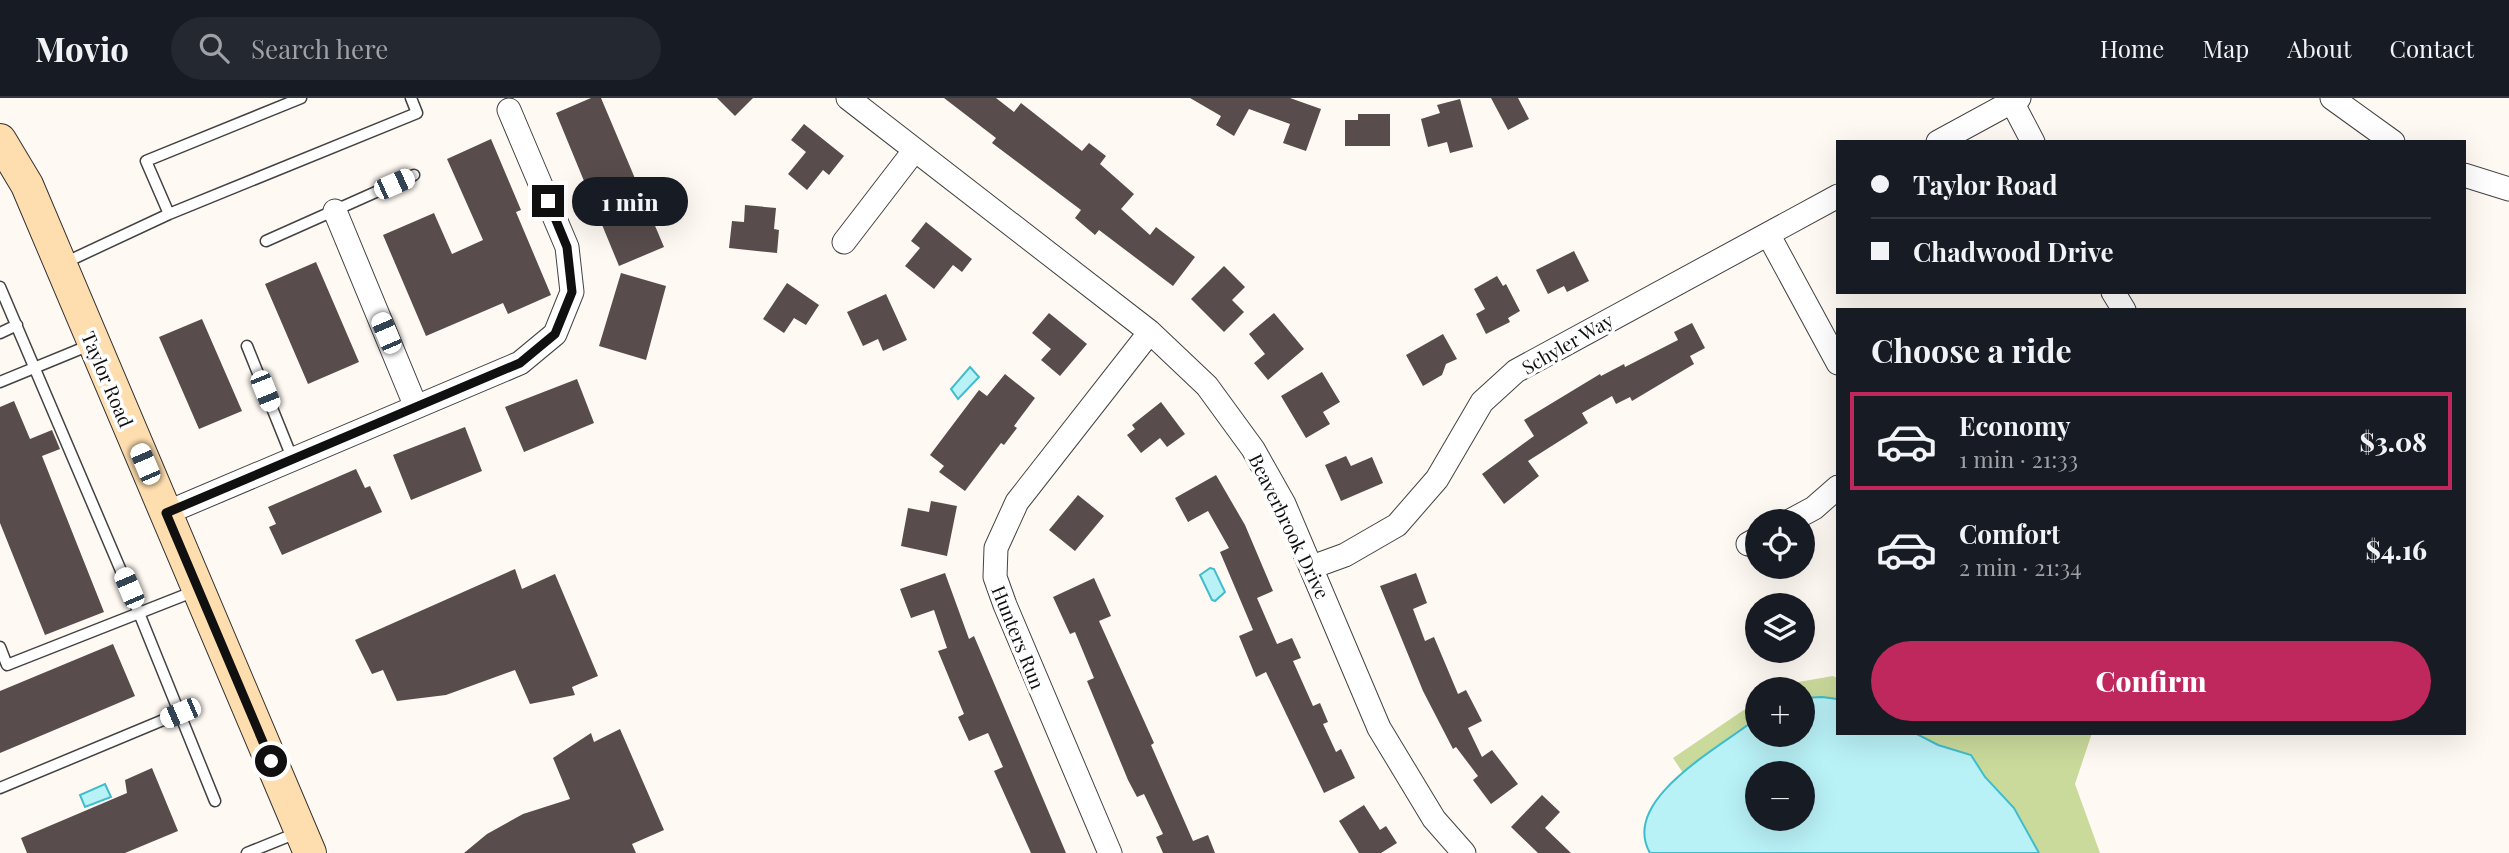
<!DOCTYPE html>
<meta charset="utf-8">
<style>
:root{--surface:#171b24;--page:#242831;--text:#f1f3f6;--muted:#9ea1a6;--line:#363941;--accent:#bf285c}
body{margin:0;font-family:"Playfair Display",serif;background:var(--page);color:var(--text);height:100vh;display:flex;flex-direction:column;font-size:26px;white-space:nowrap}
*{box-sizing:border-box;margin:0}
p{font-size:23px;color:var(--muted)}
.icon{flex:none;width:38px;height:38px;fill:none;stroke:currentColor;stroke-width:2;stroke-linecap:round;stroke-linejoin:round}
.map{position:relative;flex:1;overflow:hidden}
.drawer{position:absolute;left:1836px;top:210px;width:630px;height:427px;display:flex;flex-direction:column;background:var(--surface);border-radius:0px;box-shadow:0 7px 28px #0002}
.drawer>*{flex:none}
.top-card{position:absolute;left:1836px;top:42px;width:630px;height:154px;border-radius:0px;box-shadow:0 7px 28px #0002;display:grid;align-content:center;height:154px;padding:0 35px;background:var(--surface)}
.tools{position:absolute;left:1745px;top:411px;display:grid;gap:14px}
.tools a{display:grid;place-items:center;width:70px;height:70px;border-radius:50%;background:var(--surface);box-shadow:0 7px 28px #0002;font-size:35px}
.end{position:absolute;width:32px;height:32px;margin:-16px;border:9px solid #101010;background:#fff;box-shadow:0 0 0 4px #fff}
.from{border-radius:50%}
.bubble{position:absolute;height:49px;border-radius:24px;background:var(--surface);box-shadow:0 7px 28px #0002;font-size:23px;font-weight:800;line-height:49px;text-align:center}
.car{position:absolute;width:21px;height:42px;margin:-21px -10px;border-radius:9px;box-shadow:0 0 5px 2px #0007;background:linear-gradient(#fff 24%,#345 0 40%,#fff 0 76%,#345 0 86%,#fff 0)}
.top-card b{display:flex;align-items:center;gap:24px;height:66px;font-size:26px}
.top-card b+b{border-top:2px solid var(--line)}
.top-card i{width:18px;height:18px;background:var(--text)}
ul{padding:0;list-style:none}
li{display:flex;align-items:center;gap:21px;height:98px;margin:0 14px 10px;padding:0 21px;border:4px solid transparent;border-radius:0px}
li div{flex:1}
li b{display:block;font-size:26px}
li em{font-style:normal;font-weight:800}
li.on{border-color:var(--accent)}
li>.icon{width:63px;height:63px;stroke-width:1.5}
h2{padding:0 35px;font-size:32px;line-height:84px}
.button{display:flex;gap:14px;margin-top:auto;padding:14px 35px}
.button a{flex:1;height:80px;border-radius:42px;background:var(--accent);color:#fff;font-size:28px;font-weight:800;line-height:80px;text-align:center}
header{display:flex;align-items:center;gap:42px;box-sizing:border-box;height:98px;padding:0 35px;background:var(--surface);border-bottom:2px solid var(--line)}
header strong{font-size:33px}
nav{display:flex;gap:38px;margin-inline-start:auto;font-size:24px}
.search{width:490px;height:63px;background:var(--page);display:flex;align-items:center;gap:18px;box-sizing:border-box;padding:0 24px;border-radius:38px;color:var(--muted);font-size:26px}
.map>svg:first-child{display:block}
.forest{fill:#cada9b}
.water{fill:#b8f1f6;stroke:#3fbdcc;stroke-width:2;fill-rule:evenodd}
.building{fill:#584d4c}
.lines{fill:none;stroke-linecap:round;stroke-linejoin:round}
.lane-casing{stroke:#434343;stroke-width:13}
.street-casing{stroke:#434343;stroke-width:25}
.secondary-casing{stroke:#323232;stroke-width:34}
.lane{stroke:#fff;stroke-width:10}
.street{stroke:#fff;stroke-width:23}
.secondary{stroke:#fedeaf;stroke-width:32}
.route{stroke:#101010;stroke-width:9}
.labels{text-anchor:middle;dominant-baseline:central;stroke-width:7;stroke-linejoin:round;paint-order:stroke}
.street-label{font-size:19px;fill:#101010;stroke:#fff}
</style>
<header>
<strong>Movio</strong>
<div class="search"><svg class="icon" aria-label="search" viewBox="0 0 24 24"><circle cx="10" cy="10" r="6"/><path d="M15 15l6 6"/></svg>Search here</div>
<nav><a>Home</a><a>Map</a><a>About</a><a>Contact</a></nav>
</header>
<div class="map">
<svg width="2509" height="755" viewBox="0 0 2509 755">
<rect width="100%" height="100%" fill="#fff9f3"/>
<path class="forest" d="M1833,578L1837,580V601L1803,600L1802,592H1774L1781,587Z
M1757,603V620L1683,675L1673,660Z
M1915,635H2092L2075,686L2100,755H2039L2014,710L1985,680L1971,657L1938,647Z"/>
<path class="water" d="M970,269L979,279L958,301L951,291Z
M1210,470L1214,471L1225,494L1215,503L1212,502L1200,477Z
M1822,599L1837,601L1838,635H1915L1938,647L1971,657L1985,679L2014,710L2039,755H1650C1619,701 1723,648 1757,620V637H1802L1803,600ZM1757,676H1802V721H1757Z
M105,686L111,699L85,709L80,697Z"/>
<path class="building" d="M591,0H601L664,149L619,168L556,15Z
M717,0H753L735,18Z
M944,0H996L1014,14L1021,5L1082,53L1089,45L1106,58L1100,66L1134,96L1121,111L1150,137L1156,129L1195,159L1173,188L1099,132L1095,137L1075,120L1081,112L992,45L996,40Z
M1190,0H1290L1321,11L1306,53L1283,45L1290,26L1249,11L1234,38L1216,27L1221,18Z
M1491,0H1518L1529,21L1508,32Z
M1460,1L1473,49L1450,55L1447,44L1428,49L1421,21L1440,15L1437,7Z
M1358,16H1390V48H1345V22H1358Z
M804,26L844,58L829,77L823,72L807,92L788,76L806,54L791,42Z
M491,41L521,112L516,114L551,197L508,216L503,205L426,238L383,137L434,115L452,156L483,142L447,61Z
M745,107L776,110L774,131L779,132L777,155L729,150L732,123L744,124Z
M926,124L972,161L962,174L953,167L934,191L905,168L920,150L911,143Z
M1574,153L1589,183L1567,194L1564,188L1548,196L1536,172Z
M316,164L359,264L308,286L265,186Z
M1224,168L1245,189L1232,202L1244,214L1224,234L1191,201Z
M621,175L666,188L646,262L599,248Z
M1497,178L1503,188L1506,186L1520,213L1508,220L1510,224L1486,236L1476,216L1485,211L1474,191Z
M787,185L819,207L806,227L794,220L784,235L763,221Z
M886,196L907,242L883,253L878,241L863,248L847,214Z
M1049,215L1087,246L1060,278L1041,262L1051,251L1032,235Z
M1274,215L1304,251L1268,282L1254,265L1265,256L1249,236Z
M202,221L242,313L199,331L159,239Z
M1692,225L1705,250L1690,258L1694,266L1632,303L1630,299L1616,306L1612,298L1582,315L1588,325L1528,363L1539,378L1504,406L1482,376L1534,338L1524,322L1600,276L1601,278L1624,266L1625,269L1678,242L1674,234Z
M1443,236L1457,261L1446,266L1442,277L1423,288L1406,257Z
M1322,274L1340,304L1323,314L1330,326L1306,340L1281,298Z
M1005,276L1035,300L1014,328L1017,330L1004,347L1001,345L965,393L939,374L944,368L930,357L979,292L987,298Z
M577,281L594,325L524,354L505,309Z
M14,303L30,341L52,332L60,351L42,358L104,514L45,537L0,425V309Z
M1161,304L1185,336L1167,349L1160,340L1141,355L1127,337L1135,331L1132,327Z
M465,329L482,373L411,402L393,357Z
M1346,358L1351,368L1372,359L1383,385L1341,403L1325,367Z
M356,371L365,390L370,388L382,414L282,457L269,429L276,426L268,409Z
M1216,377L1245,427L1273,493L1257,500L1277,546L1292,540L1301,560L1293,563L1313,608L1320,605L1328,624L1323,626L1336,654L1341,651L1355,680L1324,695L1266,574L1256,579L1239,538L1253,532L1220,454L1229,450L1208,413L1188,424L1175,400Z
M1078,397L1104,418L1075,453L1049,432Z
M931,403L957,408L947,458L901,448L908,410L929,414Z
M515,471L522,491L555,476L598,578L572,589L575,597L530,606L515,572L446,597L397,603L383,572L372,576L355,542Z
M945,475L969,541L974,538L1066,755H1031L994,673L1003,669L988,635L969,643L958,619L964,616L938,553L947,550L934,512L911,520L900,491Z
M1416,475L1427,505L1413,511L1425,543L1434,539L1458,596L1466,592L1482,623L1468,630L1482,659L1492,652L1518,686L1491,706L1473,682L1478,678L1456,649L1453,651L1423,593L1380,488Z
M1094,480L1111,518L1099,523L1154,645L1151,647L1193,743L1208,737L1215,755H1163L1156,739L1163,736L1144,696L1137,699L1128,682L1087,583L1094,580L1075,534L1070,536L1053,499Z
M113,546L135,598L0,655V593Z
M620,631L664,732L632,746L636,755H464L487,736L523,716L570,701L553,660L591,635L594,644Z
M152,670L178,733L125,755H27L21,740L127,695L125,682Z
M1542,697L1560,714L1545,730L1571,755H1538L1511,729Z
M1364,707L1380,732L1386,728L1397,745L1381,755H1359L1339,723Z"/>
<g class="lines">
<defs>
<path id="lane" d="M169,116L146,63L301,0
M266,143L414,77
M62,166L169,116L417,15L411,0
M0,189L139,515L215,703
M0,235L17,227
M247,248L293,362
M0,284L90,247
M0,549L7,567L195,493
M0,690L180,615
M247,755L299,734"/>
<path id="street" d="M848,0L1150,234L1207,288L1253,351L1284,406L1379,630L1434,721L1464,755
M2332,0L2393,44
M2012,4L2033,44
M1938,44L2019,0
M2464,77L2509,91
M335,113L416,309
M1768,136L1838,265
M844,144L914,53
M2113,194L2124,212
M166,415L520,265L555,236L572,194L567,149L509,12
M1788,424L1814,410L1838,389
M1748,446L1757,441
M1312,469L1345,457L1397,427L1437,381L1482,304L1516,273L1838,98
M1110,755L1005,507L995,479L996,450L1017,404L1150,234"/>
<path id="secondary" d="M0,42L27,87L310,755"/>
</defs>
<use href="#lane" class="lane-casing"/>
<use href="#street" class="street-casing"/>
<use href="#secondary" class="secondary-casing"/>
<use href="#lane" class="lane"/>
<use href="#street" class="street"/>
<use href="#secondary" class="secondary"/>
</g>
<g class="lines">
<path class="route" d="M271,663L166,415L520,265L555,236L572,194L567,149L548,103"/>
</g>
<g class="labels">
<g class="street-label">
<text transform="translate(1567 245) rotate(-30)">Schyler Way</text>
<text transform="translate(108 281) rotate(67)">Taylor Road</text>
<text transform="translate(1290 428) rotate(64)">Beaverbrook Drive</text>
<text transform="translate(1019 539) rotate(68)">Hunters Run</text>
</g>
</g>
</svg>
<div class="tools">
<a><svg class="icon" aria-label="locate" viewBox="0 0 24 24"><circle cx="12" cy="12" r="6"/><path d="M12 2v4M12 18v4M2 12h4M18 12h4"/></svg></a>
<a><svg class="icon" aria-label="layers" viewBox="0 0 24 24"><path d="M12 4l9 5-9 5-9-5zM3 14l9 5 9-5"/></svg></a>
<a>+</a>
<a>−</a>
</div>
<i class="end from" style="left:271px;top:663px"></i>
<i class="end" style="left:548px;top:103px"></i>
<div class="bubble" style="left:572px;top:79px;width:116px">1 min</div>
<i class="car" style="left:394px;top:86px;rotate:66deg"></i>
<i class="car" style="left:386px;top:235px;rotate:337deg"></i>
<i class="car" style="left:265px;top:293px;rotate:158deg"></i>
<i class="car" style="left:145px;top:366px;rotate:337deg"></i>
<i class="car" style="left:129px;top:490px;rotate:337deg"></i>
<i class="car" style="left:180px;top:615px;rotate:247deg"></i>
<div class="top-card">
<b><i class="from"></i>Taylor Road</b>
<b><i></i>Chadwood Drive</b>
</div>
<section class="drawer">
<h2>Choose a ride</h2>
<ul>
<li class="on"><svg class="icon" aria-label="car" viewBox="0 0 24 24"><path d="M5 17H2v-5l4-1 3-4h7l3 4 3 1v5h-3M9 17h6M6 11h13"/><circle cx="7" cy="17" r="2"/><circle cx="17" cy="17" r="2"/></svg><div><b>Economy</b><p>1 min · 21:33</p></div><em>$3.08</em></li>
<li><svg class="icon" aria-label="car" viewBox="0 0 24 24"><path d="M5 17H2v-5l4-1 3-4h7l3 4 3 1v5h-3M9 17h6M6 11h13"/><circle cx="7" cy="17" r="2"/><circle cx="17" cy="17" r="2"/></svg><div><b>Comfort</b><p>2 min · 21:34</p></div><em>$4.16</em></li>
</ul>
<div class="button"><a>Confirm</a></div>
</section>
</div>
